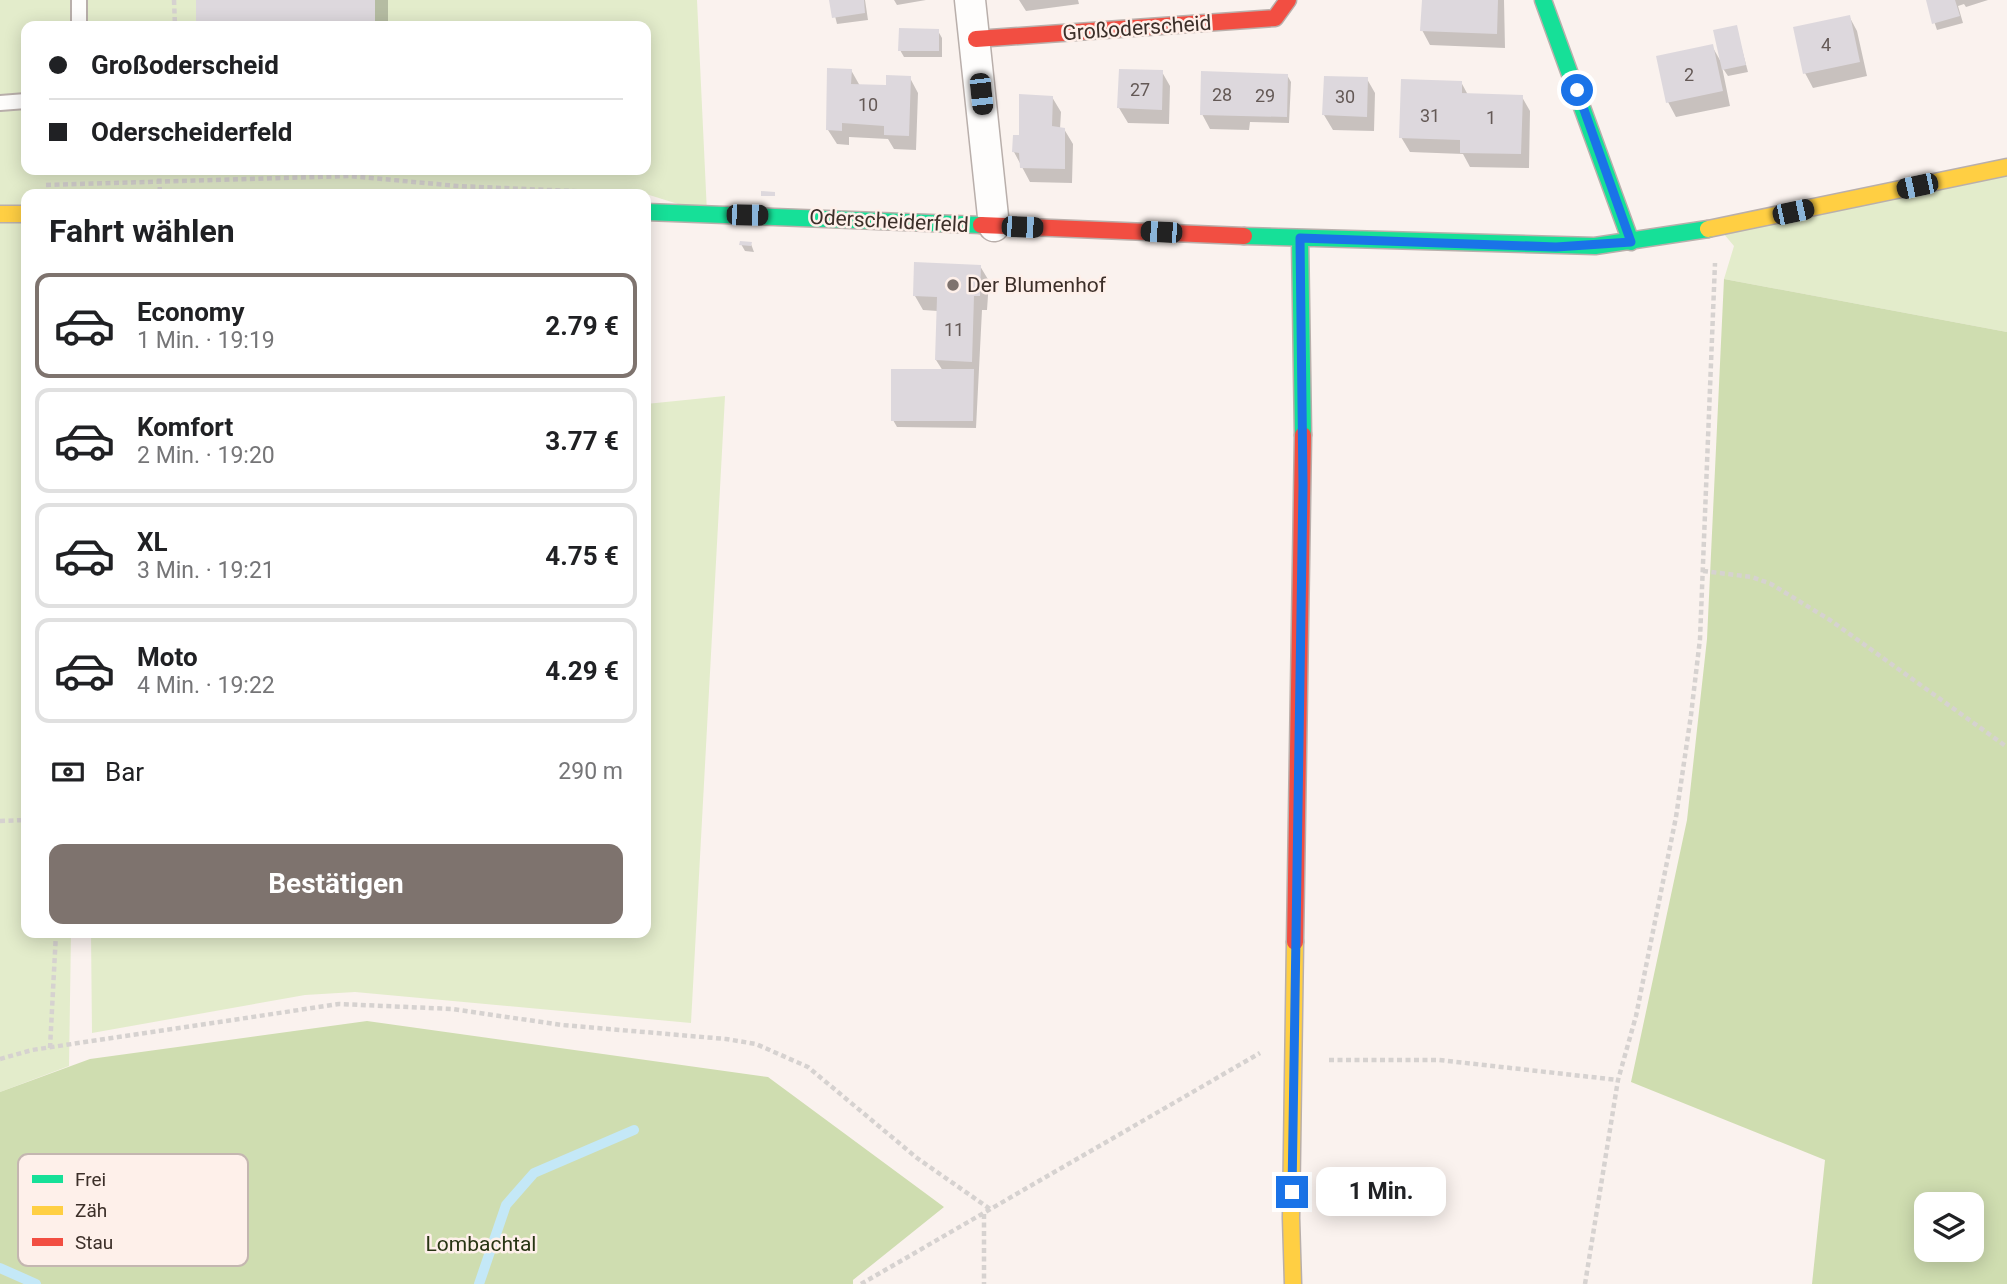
<!DOCTYPE html>
<html lang="de">
<meta charset="utf-8">
<style>
:root{--surface:#fff;--page:#f6f6f6;--text:#202124;--muted:#757577;--line:#e0e0e0;--accent:#7e736e}
body{margin:0;font-family:Roboto,sans-serif;background:var(--page);color:var(--text);height:100vh;display:flex;flex-direction:column;font-size:26px;white-space:nowrap}
*{box-sizing:border-box;margin:0}
p{font-size:23px;color:var(--muted)}
.icon{flex:none;width:38px;height:38px;fill:none;stroke:currentColor;stroke-width:2;stroke-linecap:round;stroke-linejoin:round}
.map{position:relative;flex:1;overflow:hidden}
.drawer{position:absolute;left:21px;top:189px;width:630px;height:749px;display:flex;flex-direction:column;background:var(--surface);border-radius:14px;box-shadow:0 4px 18px #0003}
.drawer>*{flex:none}
.banner{position:absolute;left:21px;top:21px;width:630px;height:154px;border-radius:14px;box-shadow:0 4px 18px #0003;display:grid;align-content:center;height:154px;padding:0 28px;background:var(--surface)}
.fabs{position:absolute;left:1914px;top:1192px;display:grid;gap:14px}
.fabs a{display:grid;place-items:center;width:70px;height:70px;border-radius:14px;background:var(--surface);box-shadow:0 4px 18px #0003;font-size:35px}
.end{position:absolute;width:32px;height:32px;margin:-16px;border:9px solid #1a73e8;background:#fff;box-shadow:0 0 0 4px #fff}
.from{border-radius:50%}
.bubble{position:absolute;height:49px;border-radius:14px;background:var(--surface);box-shadow:0 4px 18px #0003;font-size:23px;font-weight:700;line-height:49px;text-align:center}
.car{position:absolute;width:21px;height:42px;margin:-21px -10px;border-radius:9px;box-shadow:0 0 5px 2px #0007;background:linear-gradient(#222 24%,#8ab4d8 0 40%,#222 0 76%,#8ab4d8 0 86%,#222 0)}
.banner b{display:flex;align-items:center;gap:24px;height:66px;font-size:26px}
.banner b+b{border-top:2px solid var(--line)}
.banner i{width:18px;height:18px;background:var(--text)}
ul{padding:0;list-style:none}
li{display:flex;align-items:center;gap:21px;height:105px;margin:0 14px 10px;padding:0 14px;border:4px solid var(--line);border-radius:14px}
li div{flex:1}
li b{display:block;font-size:26px}
li em{font-style:normal;font-weight:700}
li.active{border-color:var(--accent)}
li>.icon{width:63px;height:63px;stroke-width:1.5}
h2{padding:0 28px;font-size:32px;line-height:84px}
.pay{display:flex;align-items:center;gap:18px;height:77px;padding:0 28px;font-size:26px}
.pay p{margin-inline-start:auto}
.action{display:flex;gap:14px;margin-top:auto;padding:14px 28px}
.action a{flex:1;height:80px;border-radius:14px;background:var(--accent);color:#fff;font-size:28px;font-weight:700;line-height:80px;text-align:center}
.map>svg:first-child{display:block}
.green{fill:#e3eccb;fill-rule:evenodd}
.forest{fill:#cfddb0;fill-rule:evenodd}
.shadow{fill:#0003}
.lines{fill:none;stroke-linecap:round;stroke-linejoin:round}
.stream{stroke:#c4e8f7;stroke-width:10}
.building{fill:#ddd8dd}
.lane-casing{stroke:#b9afab;stroke-width:18}
.street-casing{stroke:#b9afab;stroke-width:33}
.fast-casing{stroke:#b9afab;stroke-width:19}
.slow-casing{stroke:#b9afab;stroke-width:19}
.jam-casing{stroke:#b9afab;stroke-width:19}
.path{stroke:#d6d2d0;stroke-width:4.5;stroke-dasharray:5 3.5;stroke-linecap:butt}
.lane{stroke:#fefdfc;stroke-width:14}
.street{stroke:#fefdfc;stroke-width:30}
.fast{stroke:#16e098;stroke-width:16}
.slow{stroke:#ffcf43;stroke-width:16}
.jam{stroke:#f24e42;stroke-width:16}
.route{stroke:#1a73e8;stroke-width:9}
.poi-dot{fill:#7e736e;stroke:#fef0ea;stroke-width:2.5}
.labels{text-anchor:middle;dominant-baseline:central;stroke-width:5;stroke-linejoin:round;paint-order:stroke}
.number-label{font-size:18px;fill:#645956}
.street-label{font-size:21px;fill:#3c2f29;stroke:#fef0ea}
.poi-label{font-size:21px;fill:#3c2f29;stroke:#fef0ea;text-anchor:start}
.park-label{font-size:21px;fill:#283514;stroke:#fef0ea}
.key{fill:#fef0ea;stroke:#c4b6b0;stroke-width:2}
.key-label{font-size:19px;fill:#3c2f29}
</style>
<div class="map">
<svg width="2007" height="1284" viewBox="0 0 2007 1284">
<rect width="100%" height="100%" fill="#faf2ee"/>
<path class="green" d="M0,0H697L707,213L646,194H26V933H71L69,1066L0,1092ZM26,26H646V170H26Z
M2007,167V332L1724,279L1734,246L1718,227Z
M725,396L691,1023L355,992L305,995L92,1033L91,933H646V404Z"/>
<path class="forest" d="M1724,279L2007,332V1284H1812L1825,1160L1631,1082L1687,820L1707,639ZM1927,1204H1972V1250H1927Z
M367,1021L768,1077L944,1207L853,1280V1284H0V1092L90,1059Z"/>
<path class="shadow" d="M199,0H388V26H199Z
M831,0H865L868,20L837,24Z
M894,0H926L897,5Z
M1019,0H1078L1079,4L1026,11Z
M1423,0H1504L1505,48L1430,45L1422,30Z
M1927,0H1988L1966,7L1964,4L1958,6L1963,23L1937,30Z
M1849,16L1857,31L1867,76L1813,88L1805,73Z
M1736,27L1748,72L1728,76L1722,67L1730,106L1676,117L1668,102L1712,46L1721,62Z
M938,31L942,38V57H904L900,50Z
M851,70L860,86H887L910,78L918,93L916,150L894,149L888,139L849,137V145L837,144L828,130Z
M1162,72L1170,86L1169,124L1128,123L1119,108Z
M1287,75L1291,82L1289,123L1250,122L1249,130L1210,129L1202,114Z
M1367,79L1375,93L1374,131L1333,130L1324,115Z
M1461,82L1468,95L1522,97L1530,111L1529,168L1470,167L1463,154L1410,152L1401,137Z
M1052,97L1061,112L1060,129H1064L1073,144L1072,183L1030,182L1014,152L1021,136Z
M741,244H751L754,252L745,251Z
M980,266L989,281L987,310H982L976,428L897,427L893,420L943,371L936,360L938,311L923,310L915,296Z"/>
<g class="lines">
<path class="stream" d="M0,1268L36,1284
M479,1284L506,1205L534,1173L634,1130"/>
</g>
<path class="building" d="M196,0H375V26H196Z
M829,0H864L865,13L832,18Z
M1422,0H1498L1497,34L1420,31Z
M1926,0H1955L1960,16L1932,24Z
M1850,15L1860,62L1803,74L1793,27Z
M1737,25L1746,65L1722,70L1713,30Z
M899,28L939,29V51H898Z
M1713,44L1723,91L1666,103L1656,56Z
M827,68L852,69L851,84L886,85V75L911,76L909,136L884,135V126L842,123V131L826,130Z
M1119,69L1163,70L1162,110L1117,108Z
M1201,71L1288,74L1287,117L1200,115Z
M1324,76L1368,77L1367,117L1322,115Z
M1401,79L1462,81V93L1523,95L1521,154L1460,153V140L1399,138Z
M1019,94L1053,96L1052,126L1065,128V169L1020,168L1019,153L1012,152L1013,135H1019Z
M761,191L775,192V196H761Z
M740,241L752,242L751,246L739,245Z
M914,262L981,265L980,296H974L972,362L935,360L937,297L913,296Z
M891,369H974L973,421H891Z"/>
<g class="lines">
<defs>
<path id="lane" d="M79,26V0
M0,103L26,101"/>
<path id="street" d="M970,0L994,226"/>
<path id="fast" d="M1543,0L1631,242
M646,212L981,225
M1244,236L1595,246L1708,229
M1300,238L1303,435"/>
<path id="slow" d="M0,214H26
M1708,229L2007,167
M1293,1284L1291,1218L1295,942"/>
<path id="jam" d="M976,39L1275,18L1288,0
M981,225L1244,236
M1295,942L1303,435"/>
</defs>
<use href="#lane" class="lane-casing"/>
<use href="#street" class="street-casing"/>
<use href="#fast" class="fast-casing"/>
<use href="#slow" class="slow-casing"/>
<use href="#jam" class="jam-casing"/>
<path class="path" d="M174,0L175,26
M159,170L160,194
M46,185L350,176L457,186L618,193
M457,194V186
M1703,571L1752,577L1771,584L1830,620L2007,747
M0,821L26,820
M50,1048L56,933
M0,1059L32,1050L339,1004L452,1009L562,1025L726,1039L756,1044L808,1067L917,1158L990,1209
M1329,1060H1439L1618,1080
M984,1214V1284
M861,1284L1260,1053
M1585,1284L1618,1080L1636,1016L1676,817L1691,715L1700,639L1715,263"/>
<use href="#lane" class="lane"/>
<use href="#street" class="street"/>
<use href="#fast" class="fast"/>
<use href="#slow" class="slow"/>
<use href="#jam" class="jam"/>
</g>
<g class="lines">
<path class="route" d="M1292,1192L1303,485L1300,238L1556,247L1631,242L1577,90"/>
</g>
<circle class="poi-dot" cx="953" cy="285" r="7"/>
<g class="labels">
<g class="number-label">
<text x="1826" y="44">4</text>
<text x="1689" y="74">2</text>
<text x="1140" y="89">27</text>
<text x="1222" y="94">28</text>
<text x="1265" y="95">29</text>
<text x="1345" y="96">30</text>
<text x="868" y="104">10</text>
<text x="1430" y="115">31</text>
<text x="1491" y="117">1</text>
<text x="954" y="329">11</text>
</g>
<g class="street-label">
<text transform="translate(1137 28) rotate(-4)">Großoderscheid</text>
<text transform="translate(889 221) rotate(3)">Oderscheiderfeld</text>
</g>
<g class="poi-label">
<text x="967" y="285">Der Blumenhof</text>
</g>
<g class="park-label">
<text x="481" y="1244">Lombachtal</text>
</g>
</g>
<rect x="18" y="1154" width="230" height="112" rx="10" class="key"/>
<rect x="32" y="1175" width="31" height="8" fill="#16e098"/>
<rect x="32" y="1206" width="31" height="9" fill="#ffcf43"/>
<rect x="32" y="1238" width="31" height="8" fill="#f24e42"/>
<g class="key-label">
<text x="75" y="1186">Frei</text>
<text x="75" y="1217">Zäh</text>
<text x="75" y="1249">Stau</text>
</g>
</svg>
<div class="fabs">
<a><svg class="icon" aria-label="layers" viewBox="0 0 24 24"><path d="M12 4l9 5-9 5-9-5zM3 14l9 5 9-5"/></svg></a>
</div>
<i class="end from" style="left:1577px;top:90px"></i>
<i class="end" style="left:1292px;top:1192px"></i>
<div class="bubble" style="left:1316px;top:1167px;width:130px">1 Min.</div>
<i class="car" style="left:981px;top:94px;rotate:174deg"></i>
<i class="car" style="left:1917px;top:186px;rotate:258deg"></i>
<i class="car" style="left:1793px;top:212px;rotate:78deg"></i>
<i class="car" style="left:747px;top:215px;rotate:91deg"></i>
<i class="car" style="left:1022px;top:227px;rotate:92deg"></i>
<i class="car" style="left:1161px;top:232px;rotate:273deg"></i>
<div class="banner">
<b><i class="from"></i>Großoderscheid</b>
<b><i></i>Oderscheiderfeld</b>
</div>
<section class="drawer">
<h2>Fahrt wählen</h2>
<ul>
<li class="active"><svg class="icon" aria-label="car" viewBox="0 0 24 24"><path d="M5 17H2v-5l4-1 3-4h7l3 4 3 1v5h-3M9 17h6M6 11h13"/><circle cx="7" cy="17" r="2"/><circle cx="17" cy="17" r="2"/></svg><div><b>Economy</b><p>1 Min. · 19:19</p></div><em>2.79 €</em></li>
<li><svg class="icon" aria-label="car" viewBox="0 0 24 24"><path d="M5 17H2v-5l4-1 3-4h7l3 4 3 1v5h-3M9 17h6M6 11h13"/><circle cx="7" cy="17" r="2"/><circle cx="17" cy="17" r="2"/></svg><div><b>Komfort</b><p>2 Min. · 19:20</p></div><em>3.77 €</em></li>
<li><svg class="icon" aria-label="car" viewBox="0 0 24 24"><path d="M5 17H2v-5l4-1 3-4h7l3 4 3 1v5h-3M9 17h6M6 11h13"/><circle cx="7" cy="17" r="2"/><circle cx="17" cy="17" r="2"/></svg><div><b>XL</b><p>3 Min. · 19:21</p></div><em>4.75 €</em></li>
<li><svg class="icon" aria-label="car" viewBox="0 0 24 24"><path d="M5 17H2v-5l4-1 3-4h7l3 4 3 1v5h-3M9 17h6M6 11h13"/><circle cx="7" cy="17" r="2"/><circle cx="17" cy="17" r="2"/></svg><div><b>Moto</b><p>4 Min. · 19:22</p></div><em>4.29 €</em></li>
</ul>
<div class="pay"><svg class="icon" aria-label="cash" viewBox="0 0 24 24"><path d="M3 7h18v10H3z"/><circle cx="12" cy="12" r="2"/></svg>Bar<p>290 m</p></div>
<div class="action"><a>Bestätigen</a></div>
</section>
</div>
